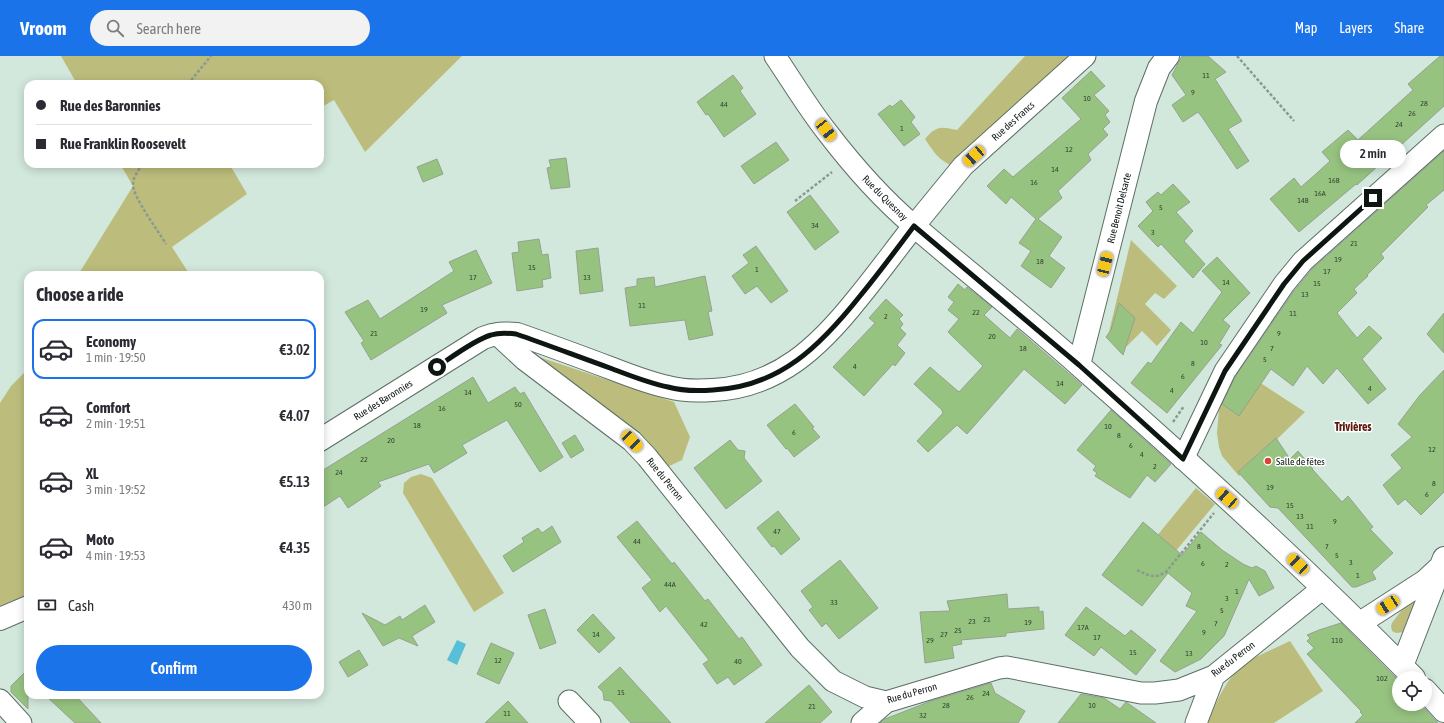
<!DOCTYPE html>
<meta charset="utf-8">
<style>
:root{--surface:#fff;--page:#f2f2f3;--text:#2b2b33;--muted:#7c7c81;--line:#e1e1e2;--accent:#1a73e8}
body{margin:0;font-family:"Asap Condensed",sans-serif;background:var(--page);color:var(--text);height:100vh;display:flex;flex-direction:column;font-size:15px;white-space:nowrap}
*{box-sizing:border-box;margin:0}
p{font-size:13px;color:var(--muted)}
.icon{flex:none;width:22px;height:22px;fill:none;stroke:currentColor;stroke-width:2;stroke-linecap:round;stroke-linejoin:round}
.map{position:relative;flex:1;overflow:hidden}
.side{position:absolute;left:24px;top:215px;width:300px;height:428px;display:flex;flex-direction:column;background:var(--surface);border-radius:12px;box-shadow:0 2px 10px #0003}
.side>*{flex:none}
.hud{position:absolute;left:24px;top:24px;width:300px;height:88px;border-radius:12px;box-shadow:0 2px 10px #0003;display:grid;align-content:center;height:88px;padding:0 12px;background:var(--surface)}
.tools{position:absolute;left:1392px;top:615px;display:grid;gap:8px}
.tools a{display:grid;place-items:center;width:40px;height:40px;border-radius:50%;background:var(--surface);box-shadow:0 2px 10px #0003;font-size:20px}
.end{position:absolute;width:18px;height:18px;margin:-9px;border:5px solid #0e1612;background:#fff;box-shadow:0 0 0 2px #fff}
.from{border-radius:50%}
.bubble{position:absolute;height:28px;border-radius:14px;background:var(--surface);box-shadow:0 2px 10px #0003;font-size:13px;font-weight:600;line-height:28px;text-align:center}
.car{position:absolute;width:12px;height:24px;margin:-12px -6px;border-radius:5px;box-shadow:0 0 3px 1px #0007;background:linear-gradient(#f5c518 24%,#345 0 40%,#f5c518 0 76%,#345 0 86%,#f5c518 0)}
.hud b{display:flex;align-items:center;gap:14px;height:38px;font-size:15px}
.hud b+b{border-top:1px solid var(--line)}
.hud i{width:10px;height:10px;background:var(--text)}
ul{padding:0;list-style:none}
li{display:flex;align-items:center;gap:12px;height:60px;margin:0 8px 6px;padding:0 4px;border:2px solid transparent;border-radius:12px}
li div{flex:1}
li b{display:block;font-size:15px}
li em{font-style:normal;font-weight:600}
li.current{border-color:var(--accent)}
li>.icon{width:36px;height:36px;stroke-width:1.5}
h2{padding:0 12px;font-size:18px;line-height:48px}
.pay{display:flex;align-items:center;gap:10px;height:44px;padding:0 12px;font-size:15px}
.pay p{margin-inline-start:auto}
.button{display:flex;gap:8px;margin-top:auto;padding:8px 12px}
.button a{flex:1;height:46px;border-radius:24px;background:var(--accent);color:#fff;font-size:16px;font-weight:600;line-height:46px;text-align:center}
header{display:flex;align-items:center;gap:24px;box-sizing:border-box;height:56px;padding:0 20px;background:var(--accent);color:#fff}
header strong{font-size:19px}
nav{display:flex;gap:22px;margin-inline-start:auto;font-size:14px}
.search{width:280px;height:36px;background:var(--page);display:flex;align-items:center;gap:10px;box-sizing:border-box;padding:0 14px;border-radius:22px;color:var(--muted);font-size:15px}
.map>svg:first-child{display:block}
.green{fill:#bcbd7c}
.water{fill:#57c0d6}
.building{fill:#97c381;stroke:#96a190}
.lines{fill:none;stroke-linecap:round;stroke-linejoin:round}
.minor-casing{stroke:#5c6f65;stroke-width:23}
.tertiary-casing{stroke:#5c6f65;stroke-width:24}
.path{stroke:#8a9a91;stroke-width:2.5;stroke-dasharray:3 2;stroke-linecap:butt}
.minor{stroke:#fff;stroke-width:21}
.tertiary{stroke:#fff;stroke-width:22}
.route{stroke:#0e1612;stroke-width:5}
.poi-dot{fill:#d44831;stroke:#fff;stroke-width:1.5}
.labels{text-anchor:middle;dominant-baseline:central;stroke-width:3;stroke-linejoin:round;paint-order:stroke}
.number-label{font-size:8px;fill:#30412e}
.street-label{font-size:10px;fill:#0e1612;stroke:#fff}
.poi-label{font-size:10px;fill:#0e1612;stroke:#fff;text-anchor:start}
.quarter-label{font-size:12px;font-weight:bold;fill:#5b180d;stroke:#fff}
</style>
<header>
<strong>Vroom</strong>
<div class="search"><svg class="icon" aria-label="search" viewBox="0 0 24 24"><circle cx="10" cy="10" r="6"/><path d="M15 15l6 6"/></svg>Search here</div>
<nav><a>Map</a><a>Layers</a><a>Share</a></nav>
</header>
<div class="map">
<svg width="1444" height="667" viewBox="0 0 1444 667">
<rect width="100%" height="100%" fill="#d2e8dc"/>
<path class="green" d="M61,0H462L365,96L334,44L320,52V28H77Z
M1025,0H1085L953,110C939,105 933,95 925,83C935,70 942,70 957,74Z
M120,108H231L230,109L247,138L172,191L190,219H78L133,130Z
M1131,184L1177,230L1164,243L1155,237L1145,248L1171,274L1157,290L1142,275L1127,290L1109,276Z
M542,302L674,346L690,381L682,404L659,415L538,313Z
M28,313V551L0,563V347L11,330Z
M1239,313L1305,356L1239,420L1222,400L1219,391L1217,377L1219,353Z
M421,418L432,422L504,537L474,556L403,437L404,427L411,421Z
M1196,432L1215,448L1175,496L1156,481Z
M1419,538L1405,576L1396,577L1392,575L1391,570L1392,567L1413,539Z
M1290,585L1323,635L1274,667H1208C1215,647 1229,617 1248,605C1261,598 1276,592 1290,585Z"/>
<path class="water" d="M457,584L466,588L457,609L447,604Z"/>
<path class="building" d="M1182,0H1208L1226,16L1215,23L1242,65L1228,73L1249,105L1237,113L1202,61L1198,56L1183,66L1172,49L1186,39L1172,19Z
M1440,0H1444V50L1357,129L1356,128L1299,176L1270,143L1294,122L1301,131L1317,117L1330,105L1322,96L1348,74L1358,84L1413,34L1408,28Z
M1091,15L1105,30L1094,39L1109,55L1105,59L1110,66L1103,73L1108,79L1088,98L1091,104L1058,135L1062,142L1038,163L1062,181L1049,200L1065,212L1051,232L1021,210L1031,195L1019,187L1036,163L1011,141L1006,148L987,130L1004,113L1013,121L1081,63L1062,42Z
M733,19L743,32L740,35L756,58L724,81L708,58L706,59L697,46Z
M901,44L915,61L911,66L920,78L904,90L878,58L890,49L892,51Z
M776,86L789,104L754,128L741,110Z
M1444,95V134L1426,149L1428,151L1381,198L1384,202L1367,219L1368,220L1354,233L1357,237L1337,257L1357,282L1369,270L1382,282L1362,303L1386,333L1368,348L1337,312L1323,328L1307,310L1293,330L1271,313L1239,360L1222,348L1235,321L1294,235L1312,213Z
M566,102L570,131L551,133L547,112L551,111L549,104Z
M437,103L443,118L423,126L417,111Z
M1173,128L1190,146L1176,156L1193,175L1184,185L1205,208L1193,222L1161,188L1158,191L1138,170L1153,155L1146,146L1158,136L1161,139Z
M810,139L839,176L815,194L787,156Z
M539,183L542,199L548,198L551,222L542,224L543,231L517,235L512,197L519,196L518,186Z
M756,190L788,235L771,247L757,230L745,238L732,220L749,207L743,199Z
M598,192L603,235L580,238L576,195Z
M476,194L492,227L442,249L447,257L371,304L361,287L364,285L345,256L368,244L380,263L454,215L449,206Z
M1217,201L1250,237L1223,264L1230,270L1219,288L1222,289L1167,357L1131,327L1148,306L1151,308L1181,266L1193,277L1222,236L1202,215Z
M705,220L712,255L708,256L713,279L689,284L685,264L630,270L625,232L637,230V223L654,221L655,231Z
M958,228L965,234L967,231L992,251L984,259L1010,282L1017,273L1082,329L1065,348L1024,313L967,378L957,369L928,396L917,385L943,357L942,355V354L914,328L930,311L959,336L983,310L948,276L959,263L948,254L954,246L948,241Z
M886,243L903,259L899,263L903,268L900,272L906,278L897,289L905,297L895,310L893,308L864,340L833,311L875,267L869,262Z
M1119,247L1135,262L1123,299L1106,281L1111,274Z
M1444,257V297L1427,278Z
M1444,314V436L1421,459L1405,443L1398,449L1383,429L1402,412L1391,399L1412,381L1398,368L1420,339Z
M473,321L488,347L515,331L520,338L524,336L563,401L540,416L507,364L462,389L467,397L434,417L429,408L378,426L381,430L348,452L340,440L320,453V416Z
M795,348L814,371L812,372L820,381L794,401L787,392L786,393L767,369Z
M1111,354L1171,408L1155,426L1147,419L1130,442L1095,420L1097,417L1093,414L1096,410L1077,394Z
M575,379L584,394L571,402L562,387Z
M1276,382L1290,403L1298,395L1313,413H1312L1342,446L1348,440L1373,471L1370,473L1393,497L1372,516L1376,523L1356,531H1352L1278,452L1270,451L1238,416Z
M730,384L738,394L745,395L744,402L762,425L726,453L694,412Z
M778,455L800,483L781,499L774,490L772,491L757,472Z
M637,465L672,508L674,506L705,545L708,543L739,583L742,581L762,609L734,629L728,621L717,628L703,608L709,604L666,550L660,556L642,532L652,524L617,481Z
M1143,466L1182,499L1201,476L1222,494L1243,508L1252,512L1256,510L1265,515L1274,532L1259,540L1249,523L1224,580L1201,603L1175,616L1160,605L1197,555L1186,550L1192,537L1168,517L1142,550L1102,519Z
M552,470L561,486L513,516L503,500L524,486L522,482L538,472L542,477Z
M840,504L878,552L839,583L826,567L822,571L809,554L813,551L801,535Z
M1007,538L1008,553L1039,551V556L1043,555L1044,573L1006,577V580L961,584L962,588L952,590L954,602L925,607L920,556L950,555L947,545Z
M425,549L435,566L412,580L418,590L399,582L383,590L362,557L385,569L400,560L402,564Z
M1086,551L1125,580L1131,574L1156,594L1136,619L1101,591L1094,600L1065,579Z
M545,553L556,587L540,593L528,559Z
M593,558L615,582L599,597L577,574Z
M1341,567L1399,625V648H1420L1438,667H1355L1363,659L1360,656L1361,655L1307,598L1314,592L1307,585L1310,582L1307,579L1319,574Z
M491,587L514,597L499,628L477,618Z
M359,594L368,609L348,621L339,606Z
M620,611L641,634L671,667H631L611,645L604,644L603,636L598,631Z
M28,613V653L11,636V630Z
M991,627L995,637L1025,655L1018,667H880L885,663L931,645Z
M809,629L832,656L820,667H765Z
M1081,638L1104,642L1120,653L1126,646L1156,667H1058Z
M45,639H75L101,667H75Z
M508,645L528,667H485Z"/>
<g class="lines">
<defs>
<path id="minor" d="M775,0C792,25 808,52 827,76C853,110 881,142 914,170L963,110L1085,0
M497,278L525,304L632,385L647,401L800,592L833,625L865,641L886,646L999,612L1007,611L1141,637H1155L1179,634L1214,620L1323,532
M1183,403L1225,315L1284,228L1303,205L1444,79
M0,644L21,667
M569,645L590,667
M862,667L886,646
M1196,667L1214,620"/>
<path id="tertiary" d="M1079,309L1146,45L1159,12L1168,0
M320,384L483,282C495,277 504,277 517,278C549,289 581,301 613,313C631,320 649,327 668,331C682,335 698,335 713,334C778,331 820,290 858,242C877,219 895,194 914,170C969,217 1026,262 1080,310C1194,410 1307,513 1414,622
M0,563L28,551
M1360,567L1425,525L1439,512
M1402,610L1444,502
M1425,634L1444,655"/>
</defs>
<use href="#minor" class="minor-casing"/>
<use href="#tertiary" class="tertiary-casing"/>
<path class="path" d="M1237,0L1294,65
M188,28L211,0
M142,108C139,114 133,121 133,128C132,140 159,176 166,188
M795,145L832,116
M1173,366L1184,350
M1137,514C1150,520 1153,523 1166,516L1214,457"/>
<use href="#minor" class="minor"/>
<use href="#tertiary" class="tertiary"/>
</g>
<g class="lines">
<path class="route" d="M437,311C452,301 474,284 491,279C500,276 508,277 516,278C548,289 579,301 610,312C629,319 648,327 668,331C682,335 698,335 713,334C780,331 821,289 860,240C879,217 896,194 914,170L1079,309L1183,403L1225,315L1284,228L1303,205L1373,142"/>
</g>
<circle class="poi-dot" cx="1268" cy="405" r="4"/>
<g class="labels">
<g class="number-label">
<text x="1206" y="19">11</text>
<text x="1193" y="36">9</text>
<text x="1087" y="42">10</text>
<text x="1424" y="47">28</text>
<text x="724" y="48">44</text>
<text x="1412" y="57">26</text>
<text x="1399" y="68">24</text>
<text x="902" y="72">1</text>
<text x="1069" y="93">12</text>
<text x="1055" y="113">14</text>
<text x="1334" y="124">16B</text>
<text x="1034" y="126">16</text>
<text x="1320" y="137">16A</text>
<text x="1303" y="144">14B</text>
<text x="1161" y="151">5</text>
<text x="815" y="169">34</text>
<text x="1153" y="176">3</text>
<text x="1354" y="187">21</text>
<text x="1338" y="203">19</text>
<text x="1040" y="205">18</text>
<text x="532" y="211">15</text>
<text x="757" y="213">1</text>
<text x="1327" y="215">17</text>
<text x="473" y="221">17</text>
<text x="587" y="221">13</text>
<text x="1226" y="226">14</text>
<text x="1317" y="227">15</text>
<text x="1305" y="238">13</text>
<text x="642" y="249">11</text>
<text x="424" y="253">19</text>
<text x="976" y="256">22</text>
<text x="1293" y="257">11</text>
<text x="886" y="260">2</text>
<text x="374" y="277">21</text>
<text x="1279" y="277">9</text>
<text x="992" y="280">20</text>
<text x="1204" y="286">10</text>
<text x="1023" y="292">18</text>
<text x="1272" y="292">7</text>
<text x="1265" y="303">5</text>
<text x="1193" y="307">8</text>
<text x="855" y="310">4</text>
<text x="1183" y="320">6</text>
<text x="1060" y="327">14</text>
<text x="1370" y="332">4</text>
<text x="1172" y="334">4</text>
<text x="468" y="336">14</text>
<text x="518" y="348">50</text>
<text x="442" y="352">16</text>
<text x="417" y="369">18</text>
<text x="1108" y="370">10</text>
<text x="794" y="376">6</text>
<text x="1119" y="379">8</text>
<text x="391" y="384">20</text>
<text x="1131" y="389">6</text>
<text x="1432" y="393">12</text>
<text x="1142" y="398">4</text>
<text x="364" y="403">22</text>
<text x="1155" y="410">2</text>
<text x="339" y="416">24</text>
<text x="1434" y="427">8</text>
<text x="1270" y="431">19</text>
<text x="1427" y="438">6</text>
<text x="1290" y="449">15</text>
<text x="1300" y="460">13</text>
<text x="1335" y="465">9</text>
<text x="1310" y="470">11</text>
<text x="777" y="475">47</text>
<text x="637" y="485">44</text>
<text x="1199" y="490">8</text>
<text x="1327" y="490">7</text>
<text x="1337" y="499">5</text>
<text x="1351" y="506">3</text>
<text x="1203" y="507">6</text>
<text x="1227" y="508">2</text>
<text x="1358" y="519">1</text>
<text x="670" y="528">44A</text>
<text x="1237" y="535">1</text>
<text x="1227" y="542">3</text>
<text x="834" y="546">33</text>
<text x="1222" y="554">5</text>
<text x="987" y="563">21</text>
<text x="972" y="565">23</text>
<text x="1028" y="566">19</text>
<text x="1216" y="567">7</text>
<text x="704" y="568">42</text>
<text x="1083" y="571">17A</text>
<text x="958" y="574">25</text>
<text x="1204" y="576">9</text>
<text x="596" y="578">14</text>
<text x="944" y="578">27</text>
<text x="1097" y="581">17</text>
<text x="930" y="584">29</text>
<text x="1337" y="584">110</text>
<text x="1133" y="596">15</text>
<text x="1189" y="597">13</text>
<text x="498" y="604">12</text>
<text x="738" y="605">40</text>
<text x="1382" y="622">102</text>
<text x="621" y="636">15</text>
<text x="986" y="637">24</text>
<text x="970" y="641">26</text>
<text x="946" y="649">28</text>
<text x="1092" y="649">10</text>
<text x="812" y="650">21</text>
<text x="507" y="657">11</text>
<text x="923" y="659">32</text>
</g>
<g class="street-label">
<text transform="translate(1013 65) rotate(-42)">Rue des Francs</text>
<text transform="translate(885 142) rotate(45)">Rue du Quesnoy</text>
<text transform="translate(1119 152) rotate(-76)">Rue Benoit Delsarte</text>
<text transform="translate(383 344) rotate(-32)">Rue des Baronnies</text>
<text transform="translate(665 423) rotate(51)">Rue du Perron</text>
<text transform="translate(1233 603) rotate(-37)">Rue du Perron</text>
<text transform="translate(912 637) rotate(-16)">Rue du Perron</text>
</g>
<g class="poi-label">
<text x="1276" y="405">Salle de fëtes</text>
</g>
<g class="quarter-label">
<text x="1353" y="371">Trivières</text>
</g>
</g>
</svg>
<div class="tools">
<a><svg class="icon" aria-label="locate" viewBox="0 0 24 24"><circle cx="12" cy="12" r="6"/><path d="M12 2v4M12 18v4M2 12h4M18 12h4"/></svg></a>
</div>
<i class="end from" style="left:437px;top:311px"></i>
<i class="end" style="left:1373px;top:142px"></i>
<div class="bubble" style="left:1340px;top:84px;width:66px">2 min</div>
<i class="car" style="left:826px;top:74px;rotate:142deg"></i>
<i class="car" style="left:974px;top:100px;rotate:228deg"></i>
<i class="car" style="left:1105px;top:208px;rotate:14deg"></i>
<i class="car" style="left:632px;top:385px;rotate:136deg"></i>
<i class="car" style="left:1227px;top:442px;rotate:311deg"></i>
<i class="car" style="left:1298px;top:508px;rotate:313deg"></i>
<i class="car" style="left:1388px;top:549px;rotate:237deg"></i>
<div class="hud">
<b><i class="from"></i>Rue des Baronnies</b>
<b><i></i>Rue Franklin Roosevelt</b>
</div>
<section class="side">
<h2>Choose a ride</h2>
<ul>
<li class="current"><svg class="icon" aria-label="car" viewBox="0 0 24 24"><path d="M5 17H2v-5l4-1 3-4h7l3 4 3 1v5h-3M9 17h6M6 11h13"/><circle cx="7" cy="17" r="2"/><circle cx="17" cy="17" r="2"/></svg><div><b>Economy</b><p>1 min · 19:50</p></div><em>€3.02</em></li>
<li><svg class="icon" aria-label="car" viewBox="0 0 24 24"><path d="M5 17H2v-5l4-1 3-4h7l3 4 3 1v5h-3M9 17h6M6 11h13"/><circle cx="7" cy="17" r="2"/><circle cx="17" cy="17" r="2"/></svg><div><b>Comfort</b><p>2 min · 19:51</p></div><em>€4.07</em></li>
<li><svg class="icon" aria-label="car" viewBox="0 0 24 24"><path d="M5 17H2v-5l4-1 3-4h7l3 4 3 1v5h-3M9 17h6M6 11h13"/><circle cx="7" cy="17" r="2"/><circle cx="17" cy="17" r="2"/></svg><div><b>XL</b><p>3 min · 19:52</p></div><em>€5.13</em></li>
<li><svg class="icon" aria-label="car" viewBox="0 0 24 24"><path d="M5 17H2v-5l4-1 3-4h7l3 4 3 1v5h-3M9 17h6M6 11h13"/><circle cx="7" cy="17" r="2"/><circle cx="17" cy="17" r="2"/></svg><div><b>Moto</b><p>4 min · 19:53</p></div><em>€4.35</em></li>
</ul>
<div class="pay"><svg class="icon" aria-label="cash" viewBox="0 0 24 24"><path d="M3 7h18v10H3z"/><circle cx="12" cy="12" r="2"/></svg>Cash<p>430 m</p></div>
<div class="button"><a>Confirm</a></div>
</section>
</div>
